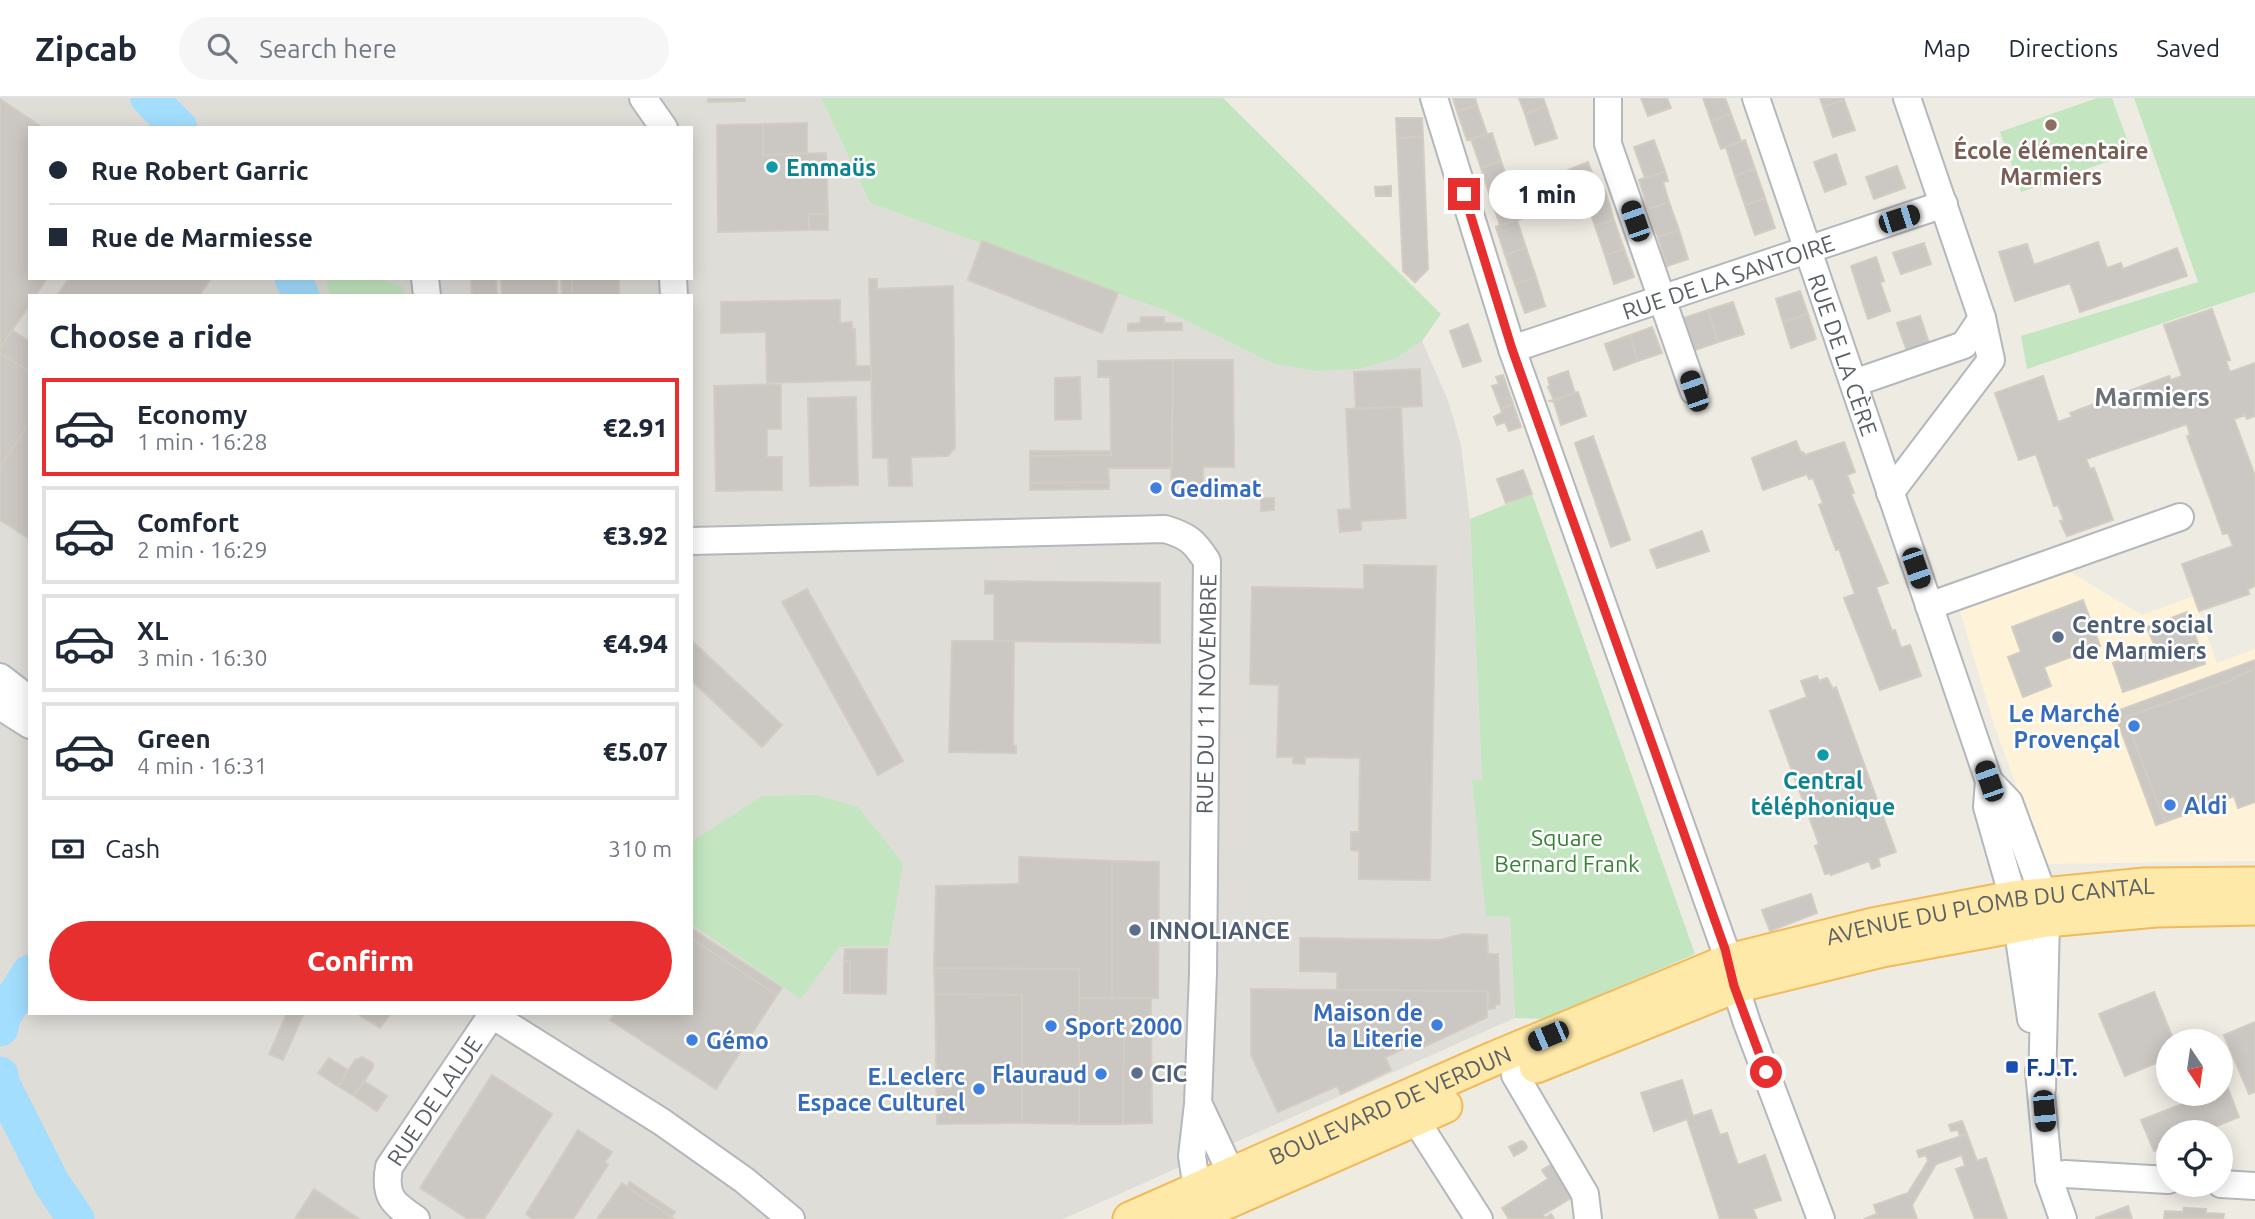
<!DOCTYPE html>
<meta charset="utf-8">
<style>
:root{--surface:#fff;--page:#f6f6f7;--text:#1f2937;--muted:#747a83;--line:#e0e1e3;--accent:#e82f30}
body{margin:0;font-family:Ubuntu,sans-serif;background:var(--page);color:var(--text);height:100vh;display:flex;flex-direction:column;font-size:26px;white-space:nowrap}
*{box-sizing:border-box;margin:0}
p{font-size:23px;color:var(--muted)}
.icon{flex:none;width:38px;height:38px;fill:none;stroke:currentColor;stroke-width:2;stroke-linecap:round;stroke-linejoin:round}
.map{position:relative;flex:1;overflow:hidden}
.details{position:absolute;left:28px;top:196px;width:665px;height:721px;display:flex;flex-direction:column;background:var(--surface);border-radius:0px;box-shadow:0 4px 18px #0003}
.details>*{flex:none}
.hud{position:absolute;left:28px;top:28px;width:665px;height:154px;border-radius:0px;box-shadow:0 4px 18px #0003;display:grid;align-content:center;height:154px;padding:0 21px;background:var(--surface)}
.needle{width:46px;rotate:167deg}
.fabs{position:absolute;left:2156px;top:931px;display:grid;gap:14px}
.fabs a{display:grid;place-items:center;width:77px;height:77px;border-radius:50%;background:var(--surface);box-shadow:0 4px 18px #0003;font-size:35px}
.end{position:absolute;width:32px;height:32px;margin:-16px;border:9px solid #e82f30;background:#fff;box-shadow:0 0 0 4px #fff}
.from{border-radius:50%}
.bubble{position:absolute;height:49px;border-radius:24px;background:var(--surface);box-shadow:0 4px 18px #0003;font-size:23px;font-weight:800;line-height:49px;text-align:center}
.car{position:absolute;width:21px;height:42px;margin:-21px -10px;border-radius:9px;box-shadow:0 0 5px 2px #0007;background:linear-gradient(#222 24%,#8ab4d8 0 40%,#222 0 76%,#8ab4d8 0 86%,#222 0)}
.hud b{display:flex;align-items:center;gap:24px;height:66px;font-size:26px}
.hud b+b{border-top:2px solid var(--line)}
.hud i{width:18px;height:18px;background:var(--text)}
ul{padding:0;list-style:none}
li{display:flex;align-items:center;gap:21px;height:98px;margin:0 14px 10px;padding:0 7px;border:4px solid var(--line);border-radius:0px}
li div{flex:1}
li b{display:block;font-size:26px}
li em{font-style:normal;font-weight:800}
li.current{border-color:var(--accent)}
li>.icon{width:63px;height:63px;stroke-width:1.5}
h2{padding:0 21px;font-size:32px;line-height:84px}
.pay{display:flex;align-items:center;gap:18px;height:77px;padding:0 21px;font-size:26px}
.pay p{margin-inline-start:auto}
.action{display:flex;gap:14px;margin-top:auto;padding:14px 21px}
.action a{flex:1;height:80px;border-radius:42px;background:var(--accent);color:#fff;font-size:28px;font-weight:800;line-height:80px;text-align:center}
header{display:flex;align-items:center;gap:42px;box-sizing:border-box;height:98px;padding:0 35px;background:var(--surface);border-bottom:2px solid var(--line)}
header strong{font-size:33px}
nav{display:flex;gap:38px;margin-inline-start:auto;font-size:24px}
.search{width:490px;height:63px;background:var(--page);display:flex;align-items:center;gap:18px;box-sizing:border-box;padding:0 24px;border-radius:38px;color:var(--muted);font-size:26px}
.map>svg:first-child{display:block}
.commercial{fill:#fef2d9}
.industrial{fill:#dfddd8;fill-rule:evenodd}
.green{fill:#c3e6c0}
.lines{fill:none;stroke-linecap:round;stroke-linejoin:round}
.river{stroke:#a3deff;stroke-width:37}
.building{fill:#cbc7c3;stroke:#d3ccc2;stroke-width:2}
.minor-casing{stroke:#b4b7bb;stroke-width:30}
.major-casing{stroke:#f1ba5a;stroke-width:37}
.minor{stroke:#fff;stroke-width:26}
.major{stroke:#ffe9a8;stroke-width:33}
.route{stroke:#e82f30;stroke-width:9}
.education-dot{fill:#8d6e63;stroke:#fff;stroke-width:2.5}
.culture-dot{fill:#0f9aa8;stroke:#fff;stroke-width:2.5}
.shop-dot{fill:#3f7fe0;stroke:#fff;stroke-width:2.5}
.service-dot{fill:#5c6f8a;stroke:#fff;stroke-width:2.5}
.transit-dot{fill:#1a4fb4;stroke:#fff;stroke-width:2.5}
.labels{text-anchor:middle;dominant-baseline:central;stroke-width:5;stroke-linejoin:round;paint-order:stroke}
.education-label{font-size:23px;font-weight:bold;fill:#785e54;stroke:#fff}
.culture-label{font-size:23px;font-weight:bold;fill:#0d838f;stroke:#fff;text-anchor:start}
.street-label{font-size:23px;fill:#5b6064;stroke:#fff}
.shop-label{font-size:23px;font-weight:bold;fill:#366cbe;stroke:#fff;text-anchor:start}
.service-label{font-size:23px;font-weight:bold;fill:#4e5e75;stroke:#fff;text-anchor:start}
.park-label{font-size:23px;fill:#378234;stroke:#fff}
.transit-label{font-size:23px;font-weight:bold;fill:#164399;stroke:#fff;text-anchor:start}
.quarter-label{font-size:26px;font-weight:bold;fill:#6c7276;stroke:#fff}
</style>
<header>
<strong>Zipcab</strong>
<div class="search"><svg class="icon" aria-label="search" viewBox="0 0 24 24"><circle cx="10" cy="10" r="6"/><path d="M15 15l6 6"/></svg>Search here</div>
<nav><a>Map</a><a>Directions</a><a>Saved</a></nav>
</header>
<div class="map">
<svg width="2255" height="1121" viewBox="0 0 2255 1121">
<rect width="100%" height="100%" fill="#eeebe3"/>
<path class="commercial" d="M2070,474L2142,517L2193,498L2217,565L2255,551V763L2045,766L1993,624L1960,513Z"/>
<path class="industrial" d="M0,0H821L870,105L1166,213L1272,265L1397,260L1422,243L1448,302L1461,347L1470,421L1482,683L1472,682L1487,818L1510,819L1515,920L1063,1121H0ZM30,30H691V180H30ZM30,198H691V915H30Z"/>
<path class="green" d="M821,0H1223L1441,216L1422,243L1397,260L1358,271L1316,273L1272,265L1166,213L870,105Z
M2097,0H2112L2132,55L2021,94L2000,34Z
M2134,0H2255V194L2027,271L2021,238L2198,184Z
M331,180H378L404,190L405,198H331L326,184Z
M1532,396L1695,856L1544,921L1515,920L1510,819L1486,818L1472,682H1482L1470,421Z
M817,697L858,709L903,765L889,848L839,849L801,901L691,826V744L762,698Z"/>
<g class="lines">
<path class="river" d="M149,0L179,30
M293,180L301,198
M0,930L2,919L30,875
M0,977L1,985L52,1086L76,1121"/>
</g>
<path class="building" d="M708,0H744L745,3L708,4Z
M1453,0H1475L1477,7L1457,13Z
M1519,0H1543L1546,8L1525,16Z
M1641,0H1667L1671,10L1648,18Z
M1703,0H1725L1731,16L1711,23Z
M1820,0H1844V2L1823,9Z
M0,1L43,30H30V180H47L35,198H30V206L0,250Z
M1844,2L1855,32L1833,39L1823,9Z
M1477,7L1487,36L1467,42L1457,13Z
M1546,8L1557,40L1535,47L1525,16Z
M1731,16L1741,43L1721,51L1711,23Z
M1396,20H1422L1423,39L1397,40Z
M807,25V55L763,57V26Z
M763,26V57L826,55L828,116H809V132L718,134L717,27Z
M1492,35L1501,63L1481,70L1471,41Z
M1423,39L1428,171L1415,184L1403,173L1397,40Z
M1654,42L1665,73L1645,80L1634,49Z
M1745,42L1755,71L1735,78L1726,49Z
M1836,56L1846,86L1825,94L1814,64Z
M1501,63L1511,92L1490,98L1481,70Z
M1588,64L1599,94L1578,102L1568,72Z
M1897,68L1905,90L1874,101L1866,79Z
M1755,71L1765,100L1745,107L1735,78Z
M1665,73L1668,83L1663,84L1669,104L1648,111L1639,82Z
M1391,88V98H1376L1375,89Z
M1511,92L1521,121L1500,127L1490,98Z
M1605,92L1614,122L1595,128L1585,99Z
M1765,100L1775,130L1755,137L1745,107Z
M1669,104L1679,132L1658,139L1648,111Z
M809,116H828V132H809Z
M1517,122L1526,150L1505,157L1496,129Z
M1614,122L1624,151L1605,157L1595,128Z
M1679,132L1688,161L1667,168L1658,139Z
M982,143L1118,195L1102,235L968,182Z
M2098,144L2107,170L2121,165L2123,171L2177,150L2187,178L2080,214L2070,185L2015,203L1999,154L2027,146L2034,167Z
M1924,145L1931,166L1901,176L1893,155Z
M1526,150L1536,179L1515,186L1505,157Z
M1624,151L1634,179L1614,186L1605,157Z
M1876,159L1884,183L1880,184L1890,213L1868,221L1851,168Z
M1536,179L1545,208L1525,215L1515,186Z
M69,180H211L199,198H57Z
M496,180L497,198H472L471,181Z
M557,180V198H502L501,181Z
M561,180H572V198H562Z
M572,180H619V198H572Z
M869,181H877V191L953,188L955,350L948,358L911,359L912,388H889L888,360H873Z
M1800,193L1808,216L1783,224L1776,201Z
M840,202V225L852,224V231H855L856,268H871V282L767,285L766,234L721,235V204Z
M1733,204L1744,236L1718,244L1708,212Z
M2212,211L2230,262L2226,263L2230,274L2255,265V318L2247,321L2245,317L2234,321L2255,378V488L2248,491L2249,496L2199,513L2182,466L2233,448L2228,435L2223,436L2187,338L2190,337L2187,326L2086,361L2090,371L2094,370L2113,422L2067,438L2060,423L2064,422L2058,407L2054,408L2036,356L2019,362L1995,295L2043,278L2058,324L2072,319L2070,315L2169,278L2171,282L2182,278L2164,227Z
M1708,212L1718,244L1695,252L1684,220Z
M1808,216L1816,241L1791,250L1783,224Z
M1920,218L1930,248L1908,256L1897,225Z
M1141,219H1164V225H1182V232L1128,233V226L1140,225Z
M1468,226L1481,263L1463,269L1450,233Z
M1652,229L1662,255L1638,263L1630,237Z
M12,232L30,244V274L0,255V250Z
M1630,237L1638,263L1614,272L1605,246Z
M0,255L30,274V324L0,369Z
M1173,262L1172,370H1108L1109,384L1030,385V358L1111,357L1110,279H1098V263Z
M1173,262H1233L1234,369H1203V390H1171Z
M1420,271L1422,308L1356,311L1354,274Z
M1568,273L1575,295L1554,302L1548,289L1550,288L1548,280Z
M1503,277L1513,306L1501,311L1492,288L1499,286L1496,279Z
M1080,279L1081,321L1055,322V280Z
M781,286V331H767V359H782V392L716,393L714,288Z
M1578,294L1586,318L1561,327L1554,304L1550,303Z
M856,299L858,387L810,388L808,300Z
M1513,306L1521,329L1509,333L1505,324L1497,327L1494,319L1502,315L1501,311Z
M1401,309L1406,420L1361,423V432L1340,434L1338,412L1351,411L1346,311Z
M30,324V441L0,422V369Z
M1593,338L1630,442L1611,449L1575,345Z
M1796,343L1801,355L1803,354L1805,357L1844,344L1855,374L1847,377L1854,395L1851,396L1888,485L1876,489L1892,533L1895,532L1901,550L1910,547L1921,578L1880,592L1844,500L1855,496L1839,451L1836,452L1819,407L1823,405L1813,380L1809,381L1807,376L1763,392L1752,360Z
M1030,353H1111V357L1030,358Z
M1523,372L1532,396L1506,405L1497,381Z
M1109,384V391L1030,392V385Z
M1261,400H1274V412L1261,413Z
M1702,433L1709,453L1657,470L1650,452Z
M1364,467L1436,468L1430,782L1359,781V753L1351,752V734H1359L1360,660L1305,659V666L1293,665V659H1277L1279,587L1250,586L1252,489L1364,491Z
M985,483L1160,485V545L994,543V496H985Z
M807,491L903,663L878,677L782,504Z
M2083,502L2100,548L2044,569L2051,588L2023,599L2008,559L2021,554L2012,529Z
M2187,514L2205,566L2123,594L2113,565L2155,549L2147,529Z
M691,542L782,627L762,649L691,582Z
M952,543H1014L1013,647L1016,648V655L949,654Z
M2255,562V571L2232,580L2233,582L2125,619L2165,724L2156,727L2114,614Z
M2255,571V704L2238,710L2234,698L2165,724L2125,619L2233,582L2232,580Z
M1817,578L1819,583L1827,580L1833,591L1836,589L1896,754L1878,760L1880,768L1872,771L1869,763L1831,777L1830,775L1825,776L1815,748L1819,746L1770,613L1807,599L1801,583Z
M1019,759L1112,763V900H1079V871L934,870L936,788L1019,786Z
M1112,763L1159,764L1158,900H1112Z
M1811,796L1817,815L1770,833L1762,812Z
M691,830L782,890L777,897L691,840Z
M1463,836L1487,837L1488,856H1498L1500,906L1495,907V910L1489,911L1488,893L1337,892V874L1300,873V840L1439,842Z
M691,840L777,897L716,991L610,922L615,915H691Z
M845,851H887L886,896L850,895V863H844Z
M844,863H850V895H844Z
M934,870L1079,871V1026L1022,1025V897L935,896Z
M1251,891L1487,893V919L1424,949L1421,943L1385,959L1391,972L1341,996L1337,988L1278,1014L1251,957Z
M2154,894L2174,943H2168V960L2125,978L2099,916Z
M935,896L1022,897V1025L937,1026Z
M1079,900H1151V925L1124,926L1123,1026H1079Z
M287,915H304L283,962L269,956Z
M356,915H391L380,930Z
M2255,924V994L2249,996L2224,937Z
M1151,925L1152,1025L1123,1026L1124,926Z
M362,959L373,965V970L354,998L338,988L355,962Z
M329,960L348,972L338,988L318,975Z
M492,977L552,1016L484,1121H468L420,1090Z
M1682,982L1693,1018L1711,1012L1720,1037L1727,1035L1738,1067L1765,1057L1781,1102L1753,1111L1757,1121H1720L1687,1021L1654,1033L1641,995Z
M364,983L387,998L377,1013L354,998Z
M2227,988L2239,1019L2202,1034H2168V1048L2154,1053L2141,1022L2208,996H2221V991Z
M1962,1023L1967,1036L1960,1038L1958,1032L1951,1033L1949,1027Z
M578,1032L612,1054L605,1064L608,1067L573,1121H533L526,1116Z
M1967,1036L1977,1063L1986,1060L2007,1121H1975L1956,1071L1965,1068L1962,1057L1936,1066L1912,1107L1917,1121H1864L1877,1116L1874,1107L1908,1095L1928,1063L1926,1057L1919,1059L1917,1053Z
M1521,1043L1524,1044L1527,1049L1525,1052L1514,1058L1509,1049Z
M1555,1064L1576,1097L1543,1117L1545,1120L1551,1116L1554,1121H1509L1502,1110L1548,1081L1542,1072Z
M630,1084L675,1114L671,1119L627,1089Z
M622,1085L627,1089L674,1121H597Z
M314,1091L359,1121H295Z
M2128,1108L2132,1121H2096V1120Z
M2184,1110L2206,1111V1115L2224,1116L2223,1121H2164L2165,1113L2183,1114Z"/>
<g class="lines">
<defs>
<g id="minor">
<path d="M643,0L664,30"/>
<path d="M1434,0L1512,251L1729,863L1735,888L1747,925L1821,1121"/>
<path d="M1608,0V46L1694,293"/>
<path id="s1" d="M1756,0L1989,683L2009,704L2043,796L2046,822L2042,991"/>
<path d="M425,180L427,198"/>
<path d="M673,180L674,198"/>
<path id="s2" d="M1512,251L1944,106"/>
<path d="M1854,285L1964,247L1982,220"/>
<path d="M1890,395L1991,262L1982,220L1907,0"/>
<path d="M691,443L1165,431C1188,438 1194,443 1207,463L1203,875L1198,1006L1192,1058L1197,1091"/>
<path d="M1929,508L2180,419"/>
<path d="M0,579L30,602"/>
<path d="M0,608L30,627"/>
<path d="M1989,683L1987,709L2013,800L2031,921"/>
<path d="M489,915L662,1024L744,1082L791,1121"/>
<path d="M2039,973L2049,1081L2063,1121"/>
<path d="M1515,977L1585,1096L1588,1121"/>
<path d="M1199,1007L1231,1075"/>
<path d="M1415,1021L1479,1121"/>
<path d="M2049,1081L2065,1076L2168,1082"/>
<path d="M2221,1086L2255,1088"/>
<path id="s3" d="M416,1121C392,1105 384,1098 389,1069L491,918"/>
</g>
<g id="major">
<path d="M1536,968L1735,888L1882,852L2046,822L2156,812L2255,810"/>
<path id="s4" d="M1130,1121L1495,960L1729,863L1873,827L2013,800L2145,787L2255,786"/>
<path d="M1188,1121L1445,1008"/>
</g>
</defs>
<use href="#minor" class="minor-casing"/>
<use href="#major" class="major-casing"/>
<use href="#minor" class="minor"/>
<use href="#major" class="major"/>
</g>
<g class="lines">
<path class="route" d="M1464,96L1512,251L1725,851L1734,888L1766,974"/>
</g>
<circle class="education-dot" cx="2051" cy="27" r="7"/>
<g class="culture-dot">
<circle cx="772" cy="69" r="7"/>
<circle cx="1823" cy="657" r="7"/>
</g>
<g class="shop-dot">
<circle cx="1156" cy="390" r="7"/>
<circle cx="2134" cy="628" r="7"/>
<circle cx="2170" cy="707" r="7"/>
<circle cx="1437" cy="927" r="7"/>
<circle cx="1051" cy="928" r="7"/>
<circle cx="692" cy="942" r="7"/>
<circle cx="1101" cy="976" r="7"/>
<circle cx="979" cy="991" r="7"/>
</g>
<g class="service-dot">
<circle cx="2058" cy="539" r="7"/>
<circle cx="1135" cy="832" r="7"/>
<circle cx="1137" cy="975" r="7"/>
</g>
<rect class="transit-dot" x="2005" y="962" width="14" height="14" rx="3.5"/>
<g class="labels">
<g class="education-label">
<text x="2051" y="52">École élémentaire<tspan x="2051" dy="26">Marmiers</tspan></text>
</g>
<g class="culture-label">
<text x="786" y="69">Emmaüs</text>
<text x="1823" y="682" text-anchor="middle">Central<tspan x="1823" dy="26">téléphonique</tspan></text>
</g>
<g class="street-label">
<text stroke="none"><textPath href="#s2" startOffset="228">RUE DE LA SANTOIRE</textPath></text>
<text stroke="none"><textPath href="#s1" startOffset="271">RUE DE LA CÈRE</textPath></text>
<text transform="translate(1206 596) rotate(-89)">RUE DU 11 NOVEMBRE</text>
<text stroke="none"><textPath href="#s4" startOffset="919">AVENUE DU PLOMB DU CANTAL</textPath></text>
<text stroke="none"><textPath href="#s3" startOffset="144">RUE DE LALUE</textPath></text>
<text stroke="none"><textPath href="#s4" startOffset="284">BOULEVARD DE VERDUN</textPath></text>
</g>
<g class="shop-label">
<text x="1170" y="390">Gedimat</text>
<text x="2120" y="615" text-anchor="end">Le Marché<tspan x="2120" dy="26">Provençal</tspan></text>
<text x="2184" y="707">Aldi</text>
<text x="1423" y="914" text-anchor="end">Maison de<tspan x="1423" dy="26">la Literie</tspan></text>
<text x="1065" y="928">Sport 2000</text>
<text x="706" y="942">Gémo</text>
<text x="1087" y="976" text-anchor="end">Flauraud</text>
<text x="965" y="978" text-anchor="end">E.Leclerc<tspan x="965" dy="26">Espace Culturel</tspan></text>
</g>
<g class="service-label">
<text x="2072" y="526">Centre social<tspan x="2072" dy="26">de Marmiers</tspan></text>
<text x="1149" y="832">INNOLIANCE</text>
<text x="1151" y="975">CIC</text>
</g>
<g class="park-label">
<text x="1567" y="739">Square<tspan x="1567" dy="26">Bernard Frank</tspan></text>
</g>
<g class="transit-label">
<text x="2026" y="969">F.J.T.</text>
</g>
<g class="quarter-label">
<text x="2152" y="298">Marmiers</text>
</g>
</g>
</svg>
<div class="fabs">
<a><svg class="needle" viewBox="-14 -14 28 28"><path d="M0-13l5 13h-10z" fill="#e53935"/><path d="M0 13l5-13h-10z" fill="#747a83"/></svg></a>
<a><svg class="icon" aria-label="locate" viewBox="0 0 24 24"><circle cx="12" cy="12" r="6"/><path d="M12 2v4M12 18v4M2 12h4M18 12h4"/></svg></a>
</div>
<i class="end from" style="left:1766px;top:974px"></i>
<i class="end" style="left:1464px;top:96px"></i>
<div class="bubble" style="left:1489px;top:72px;width:116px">1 min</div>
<i class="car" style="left:1899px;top:121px;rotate:72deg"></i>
<i class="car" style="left:1635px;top:123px;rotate:341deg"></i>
<i class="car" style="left:1694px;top:293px;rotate:341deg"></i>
<i class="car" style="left:1916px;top:470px;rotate:161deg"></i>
<i class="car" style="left:1989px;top:683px;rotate:341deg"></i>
<i class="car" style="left:1548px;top:938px;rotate:247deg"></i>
<i class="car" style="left:2044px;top:1013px;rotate:175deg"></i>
<div class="hud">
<b><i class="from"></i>Rue Robert Garric</b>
<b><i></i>Rue de Marmiesse</b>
</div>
<section class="details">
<h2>Choose a ride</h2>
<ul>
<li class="current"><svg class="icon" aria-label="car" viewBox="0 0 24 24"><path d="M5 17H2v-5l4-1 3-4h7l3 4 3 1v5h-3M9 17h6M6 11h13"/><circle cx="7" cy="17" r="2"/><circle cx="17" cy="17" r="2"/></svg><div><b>Economy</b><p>1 min · 16:28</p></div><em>€2.91</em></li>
<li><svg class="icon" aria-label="car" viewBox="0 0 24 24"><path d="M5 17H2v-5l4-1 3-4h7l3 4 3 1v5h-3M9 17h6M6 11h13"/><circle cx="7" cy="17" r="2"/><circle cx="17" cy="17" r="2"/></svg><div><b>Comfort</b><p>2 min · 16:29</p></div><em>€3.92</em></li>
<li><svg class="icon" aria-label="car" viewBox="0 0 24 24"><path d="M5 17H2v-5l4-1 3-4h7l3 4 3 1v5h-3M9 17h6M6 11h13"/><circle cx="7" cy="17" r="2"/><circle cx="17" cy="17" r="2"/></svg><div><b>XL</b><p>3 min · 16:30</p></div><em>€4.94</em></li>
<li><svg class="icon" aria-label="car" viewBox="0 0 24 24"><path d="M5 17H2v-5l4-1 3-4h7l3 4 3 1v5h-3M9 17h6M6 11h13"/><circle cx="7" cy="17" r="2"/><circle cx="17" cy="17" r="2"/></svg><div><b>Green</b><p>4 min · 16:31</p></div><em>€5.07</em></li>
</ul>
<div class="pay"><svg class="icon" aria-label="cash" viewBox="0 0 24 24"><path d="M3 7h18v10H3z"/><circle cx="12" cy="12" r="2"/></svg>Cash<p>310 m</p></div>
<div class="action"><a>Confirm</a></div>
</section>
</div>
